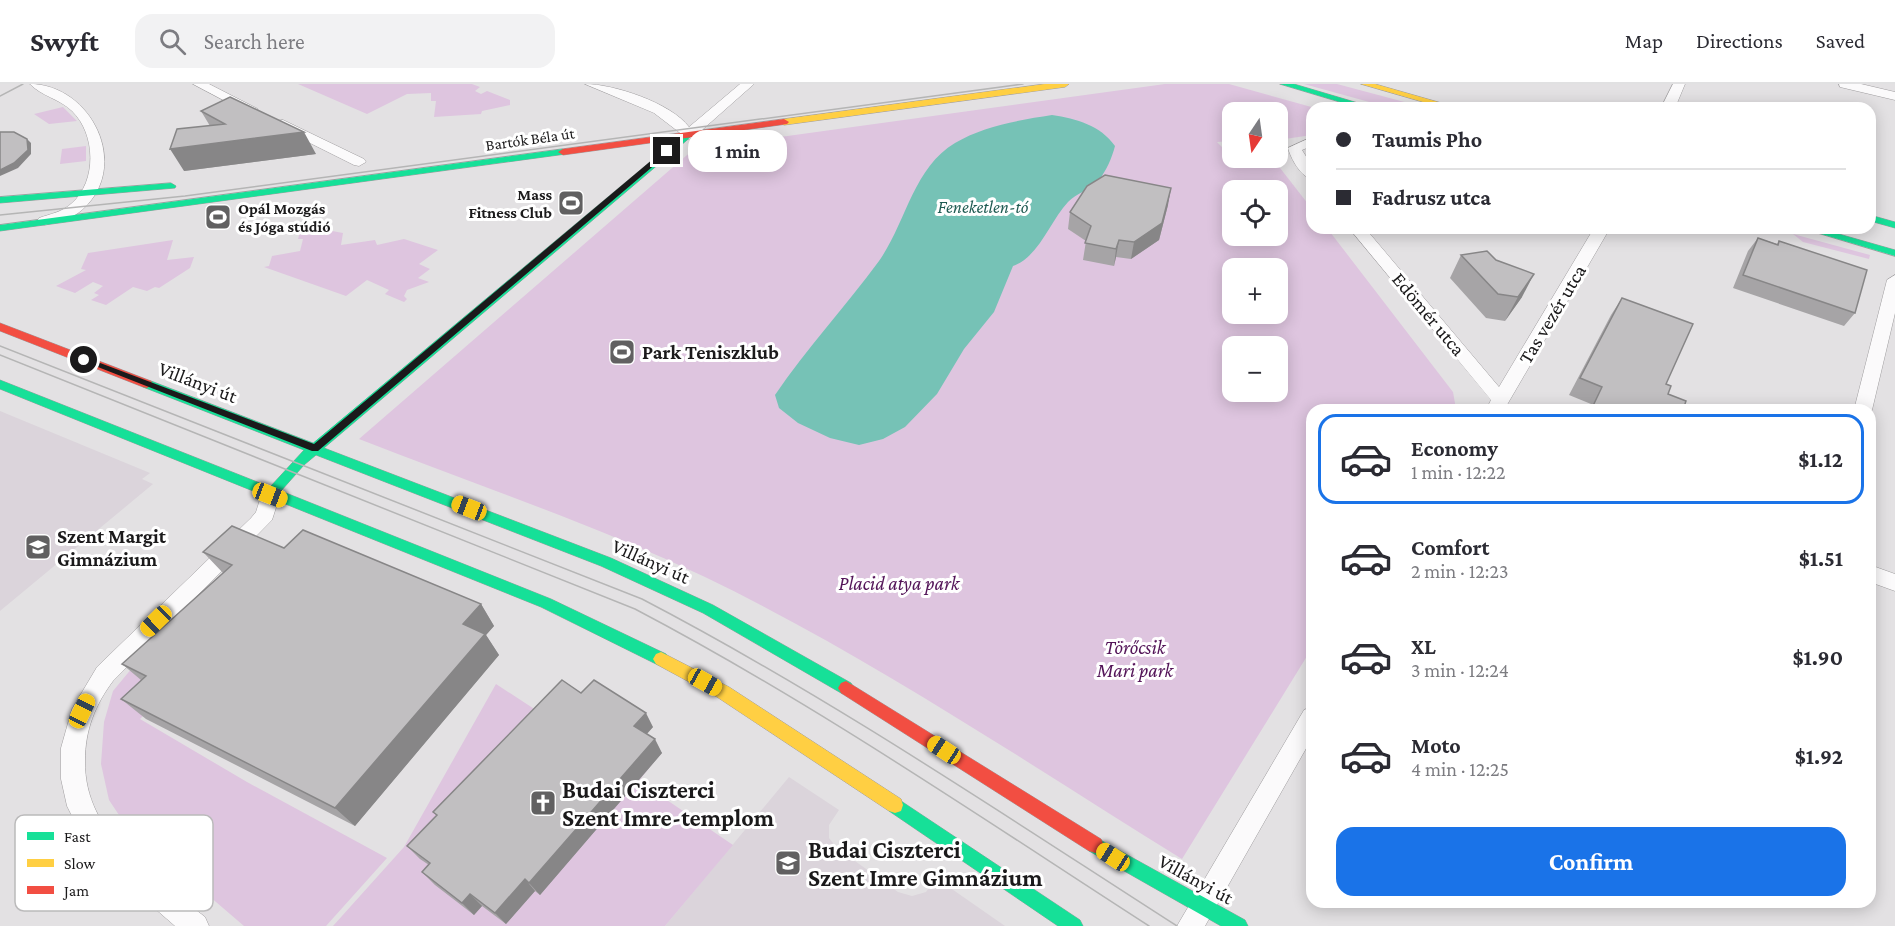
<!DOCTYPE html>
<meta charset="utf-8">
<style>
:root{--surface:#fff;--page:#f2f2f3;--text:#2b2b33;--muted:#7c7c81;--line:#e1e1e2;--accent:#1a73e8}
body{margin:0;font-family:"Crimson Pro",serif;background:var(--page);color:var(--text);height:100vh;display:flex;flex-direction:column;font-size:22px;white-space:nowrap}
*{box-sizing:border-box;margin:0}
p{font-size:20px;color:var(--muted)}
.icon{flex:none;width:33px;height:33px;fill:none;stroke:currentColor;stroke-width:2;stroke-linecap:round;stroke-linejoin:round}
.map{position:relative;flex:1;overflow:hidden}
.drawer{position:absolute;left:1306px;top:320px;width:570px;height:504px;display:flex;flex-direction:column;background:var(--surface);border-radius:18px;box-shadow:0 3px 15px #0003}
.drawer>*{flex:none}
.hud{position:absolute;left:1306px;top:18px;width:570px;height:132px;border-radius:18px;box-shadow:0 3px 15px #0003;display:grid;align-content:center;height:132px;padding:0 30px;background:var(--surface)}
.needle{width:39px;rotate:193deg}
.tools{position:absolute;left:1222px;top:18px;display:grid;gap:12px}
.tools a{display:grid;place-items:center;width:66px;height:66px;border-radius:12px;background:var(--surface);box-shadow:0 3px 15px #0003;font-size:30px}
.end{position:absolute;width:27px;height:27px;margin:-14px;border:8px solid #1b1a1b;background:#fff;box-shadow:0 0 0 3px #fff}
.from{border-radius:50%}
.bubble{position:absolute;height:42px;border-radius:18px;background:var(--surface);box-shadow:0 3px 15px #0003;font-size:20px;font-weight:700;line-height:42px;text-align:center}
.car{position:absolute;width:18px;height:36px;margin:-18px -9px;border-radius:8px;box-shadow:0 0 4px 2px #0007;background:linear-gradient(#f5c518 24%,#345 0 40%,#f5c518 0 76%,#345 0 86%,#f5c518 0)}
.hud b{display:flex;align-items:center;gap:21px;height:57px;font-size:22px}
.hud b+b{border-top:2px solid var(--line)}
.hud i{width:15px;height:15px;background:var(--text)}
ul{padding:10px 0 0;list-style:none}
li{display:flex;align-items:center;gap:18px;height:90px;margin:0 12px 9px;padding:0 18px;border:3px solid transparent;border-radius:18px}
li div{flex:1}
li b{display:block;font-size:22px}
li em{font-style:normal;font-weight:700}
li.current{border-color:var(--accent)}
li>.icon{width:54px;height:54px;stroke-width:1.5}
.action{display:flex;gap:12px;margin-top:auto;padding:12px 30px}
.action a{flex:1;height:69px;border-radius:18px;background:var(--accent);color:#fff;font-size:24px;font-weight:700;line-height:69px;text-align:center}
header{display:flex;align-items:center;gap:36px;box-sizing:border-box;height:84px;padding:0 30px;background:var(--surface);border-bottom:2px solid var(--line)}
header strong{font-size:28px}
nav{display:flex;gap:33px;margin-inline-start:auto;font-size:21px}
.search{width:420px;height:54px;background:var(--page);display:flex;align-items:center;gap:15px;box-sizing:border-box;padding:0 21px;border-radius:18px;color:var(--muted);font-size:22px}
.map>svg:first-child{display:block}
.built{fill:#dbd4db}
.green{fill:#dec5df;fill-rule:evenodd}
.water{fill:#76c2b6}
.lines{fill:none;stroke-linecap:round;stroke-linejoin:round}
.street-casing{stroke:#9f9d9f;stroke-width:1}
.fast-casing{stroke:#9f9d9f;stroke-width:1}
.slow-casing{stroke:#9f9d9f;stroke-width:1}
.jam-casing{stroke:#9f9d9f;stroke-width:1}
.street{fill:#fbfafb;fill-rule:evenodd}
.fast{fill:#16e098;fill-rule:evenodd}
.slow{fill:#ffcf43;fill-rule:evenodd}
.jam{fill:#f24e42;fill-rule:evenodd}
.tram{stroke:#b5b5b5;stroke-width:1.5}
.wall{fill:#a6a4a6}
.shaded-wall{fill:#878687}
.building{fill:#c1bfc1;stroke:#878687;stroke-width:1.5}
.route{fill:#1b1a1b}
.labels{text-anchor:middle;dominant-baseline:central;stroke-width:6;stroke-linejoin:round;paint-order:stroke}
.far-street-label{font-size:16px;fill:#1b1a1b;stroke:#fff}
.far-poi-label{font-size:16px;font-weight:bold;fill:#1b1a1b;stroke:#fff;text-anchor:end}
.far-water-label{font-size:18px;font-style:italic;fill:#1f5b52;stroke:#fff}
.street-label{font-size:20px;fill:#1b1a1b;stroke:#fff}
.poi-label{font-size:20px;font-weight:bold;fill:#1b1a1b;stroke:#fff;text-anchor:start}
.park-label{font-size:20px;font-style:italic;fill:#531458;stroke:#fff}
.near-poi-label{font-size:24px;font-weight:bold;fill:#1b1a1b;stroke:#fff;text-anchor:start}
.key{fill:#fff;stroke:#bbbabb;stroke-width:1.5}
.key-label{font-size:16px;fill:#1b1a1b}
</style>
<header>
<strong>Swyft</strong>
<div class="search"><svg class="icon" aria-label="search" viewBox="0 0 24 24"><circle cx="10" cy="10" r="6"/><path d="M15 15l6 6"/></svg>Search here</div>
<nav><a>Map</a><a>Directions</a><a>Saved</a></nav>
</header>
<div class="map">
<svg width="1895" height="842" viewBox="0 0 1895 842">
<rect width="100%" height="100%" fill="#e3e1e3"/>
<path class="built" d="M0,327L150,389L142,395L153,400L0,527Z
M789,693L839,726L829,741V754L837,764L898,808L912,812L926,808L936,794L1005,842H665Z"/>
<path class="green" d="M298,0H472L480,3L475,7L481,10L487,7L510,16V21L482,27L481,30L434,33L436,17H431V9L407,10L367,30Z
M1165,0H1229L1315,24H1312V51L1278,56V28H1233V57L1217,58L1224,65L1233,64V74L1273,75L1312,125V144H1327L1453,308L1456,325L1312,326V564L1182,775C1025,678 871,573 705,493C593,440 474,400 359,355L694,65ZM1233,106H1278V152H1233ZM1233,184H1278V230H1233ZM1233,262H1278V308H1233Z
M1304,0H1337L1412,20L1410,24H1391Z
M63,23L77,37L49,40L34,30Z
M86,62V77L60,80L62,65Z
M327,146L343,149L341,161L375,156L377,161L404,155L438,166L419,180L430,185L418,194L429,198L407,206L404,212L407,215L404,218L385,210L389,206L367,196L346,212L264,183L269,182L272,172L300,167L303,155H298L300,148Z
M1793,150L1870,171L1869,175L1803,158Z
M173,156L167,176L194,173L190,184L159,204L155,203L147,207L133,203L106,221L91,216L99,211L94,209L103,202L93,198L75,209L56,202L86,186L81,185L88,169Z
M147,566L160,615L140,635L247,698L387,774L326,842H244L125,740L109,716L101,680L104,638L113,607Z
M496,600L548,634L661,669L639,697L733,761L665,842H333L404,763Z"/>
<path class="water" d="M1052,31C1077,35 1100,41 1115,62C1112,74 1106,87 1099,96C1091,106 1076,109 1068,118C1050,137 1039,173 1013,182L994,228L964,265L937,310L905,343L883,355L859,361L830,354L798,339L779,324L775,311C807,264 846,222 879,177C906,139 913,84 955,59C983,42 1020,36 1052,31Z"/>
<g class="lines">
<defs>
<path id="street" d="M30,0C91,0 132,82 82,126C72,135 56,138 44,141L37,137L39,134C50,130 63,128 72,119C97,97 96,50 72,27C60,15 41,12 30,0Z
M193,0H209L258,25L256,28H246Z
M585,0C614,0 671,19 689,43L740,0H754L693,54L688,55L654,29Z
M1673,0H1685L1675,24H1661Z
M1839,0H1861L1895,8V16L1840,3Z
M283,36L364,75L366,78L359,82L354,81L278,43V37Z
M1312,53V62L1302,66L1312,82V95C1301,93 1291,75 1288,64Z
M1349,144H1365L1499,303L1594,144H1610L1504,326H1486L1491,316Z
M1895,191V229L1872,326L1870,329V326H1854L1887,196Z
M270,404L277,406L280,411L272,436L113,597C95,621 85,646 85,677C84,751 153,792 205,833L209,842H175L99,776L83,754L67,722L61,695V664L72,625L97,583L251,434L256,428L263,406Z
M1870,481L1895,490V507L1870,498Z
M1312,623V654L1205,842H1177L1304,626Z"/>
<path id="fast" d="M1280,0H1294L1375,24H1360Z
M685,49L693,51L324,364L611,474L713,521L851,599L854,604L851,609L846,611L841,609L703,529L601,482L316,371L304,381L281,407L551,515L666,570L669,575L666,580L661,582L656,580L541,523L273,415H265L263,411L0,305V296L270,403L304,366L143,303L141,300L143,297H151L313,359Z
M563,65L568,68L566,70L0,147V141Z
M171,99L176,102L175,104L0,119V113Z
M1870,131L1895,138V144L1870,137Z
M1801,144H1818L1895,166V172Z
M895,713L1080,836L1083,842H1058L889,727L887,721L889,715Z
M1095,753L1245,836L1248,842H1221L1089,767L1086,761L1089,755Z"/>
<path id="slow" d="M1045,0H1069L1065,3L784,41L779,38L784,35Z
M1361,0H1375L1459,24H1444Z
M661,568L729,603L901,715L903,721L901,727L895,729L889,727L717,613L656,580L653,575L656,570Z"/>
<path id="jam" d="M784,35L789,38L787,40L563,71L558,68L563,65Z
M0,239L151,297L153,300L147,304L143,303L0,247Z
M846,597L1101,755L1104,761L1101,767L1095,769L1089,767L841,609L838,604L841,599Z"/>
</defs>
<use href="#street" class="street-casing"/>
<use href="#fast" class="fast-casing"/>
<use href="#slow" class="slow-casing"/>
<use href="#jam" class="jam-casing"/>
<use href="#street" class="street"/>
<use href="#fast" class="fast"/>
<use href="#slow" class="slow"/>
<use href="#jam" class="jam"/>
<path class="tram" d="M0,12L23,0
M0,131L185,112L1023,0
M0,262L642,515C828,612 1001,729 1177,842
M0,271L635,525C814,619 980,733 1149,842"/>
</g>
<path class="wall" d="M201,27L316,70L184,87L210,42Z
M1168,121L1159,156L1131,175L1116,173L1114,182L1083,176L1086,157L1068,145L1070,128Z
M1758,154L1777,160L1779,157L1855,229L1844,242L1733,204L1748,167Z
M1461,171L1496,176L1522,213L1505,237L1486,234L1450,194Z
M1622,214L1666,300L1668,310L1683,326H1588L1591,320L1569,311L1611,231Z
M284,464L481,520L494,542L486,551L499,571L355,742L146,635L121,615L141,596L122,580L223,489L203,468Z
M581,609L653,643L647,650L662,669L540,811L535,807L506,840L482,822L474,831L435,801L422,788L429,781L420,775L407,762L437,732L433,728Z"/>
<path class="shaded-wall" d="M304,48L316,70L184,87L170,65Z
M27,55L31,59V70L18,84L0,92V86Z
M1171,104L1168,121L1159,156L1131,175L1134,158Z
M1119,156L1116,173L1114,182L1116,165Z
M1534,190L1522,213L1505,237L1518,213Z
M481,520L494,542L486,551L499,571L355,742L335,724L463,540Z
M646,629L653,643L641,656L634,642Z
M655,655L662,669L540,811L529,799Z
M525,795L535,807L506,840L495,829Z
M470,810L482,822L474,831L462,819Z"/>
<path class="building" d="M230,13L304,48L170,65L177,45L225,40L201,27Z
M0,48H14L27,55L28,66L14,79L0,86Z
M1105,91L1171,104L1162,139L1134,158L1119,156L1116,165L1085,159L1091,142L1070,128L1087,102Z
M1758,154L1778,161L1779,157L1867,186L1855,229L1743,191Z
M1487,167L1496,176L1534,190L1518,213L1498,210L1461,171Z
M1622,214L1693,240L1666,300L1671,302L1668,310L1686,317L1683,326H1591L1602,303L1580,294Z
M232,442L284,464L303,446L481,520L463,540L485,550L335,724L121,615L146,592L122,580L232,481L203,468Z
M562,596L581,609L594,596L646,629L634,642L655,655L529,799L525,795L495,829L470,810L462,819L422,788L430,779L407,762L437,731L433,728Z"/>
<path class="route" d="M665,65L671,67L318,367H312L80,276L87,274L314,360Z"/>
<defs>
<symbol id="stadium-square" viewBox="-11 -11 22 22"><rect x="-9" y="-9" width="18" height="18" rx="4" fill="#616061" stroke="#fff"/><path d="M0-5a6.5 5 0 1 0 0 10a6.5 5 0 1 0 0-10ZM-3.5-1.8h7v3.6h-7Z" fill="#fff"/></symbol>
<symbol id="school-square" viewBox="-11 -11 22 22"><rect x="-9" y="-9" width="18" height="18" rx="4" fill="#616061" stroke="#fff"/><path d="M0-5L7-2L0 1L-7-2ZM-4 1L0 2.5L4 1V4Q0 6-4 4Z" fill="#fff"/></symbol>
<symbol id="church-square" viewBox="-11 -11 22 22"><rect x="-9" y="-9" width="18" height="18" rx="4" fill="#616061" stroke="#fff"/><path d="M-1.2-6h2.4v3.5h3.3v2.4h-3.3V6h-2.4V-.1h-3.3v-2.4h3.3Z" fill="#fff"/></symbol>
</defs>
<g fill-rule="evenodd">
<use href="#stadium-square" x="556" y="104" width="30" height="30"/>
<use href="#stadium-square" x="203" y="118" width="30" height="30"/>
<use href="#stadium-square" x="607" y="253" width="30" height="30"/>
<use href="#school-square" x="23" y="448" width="30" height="30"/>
<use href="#church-square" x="528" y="704" width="30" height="30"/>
<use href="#school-square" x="773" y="764" width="30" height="30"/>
</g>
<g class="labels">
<g class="far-street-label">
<text transform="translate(530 55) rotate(-8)">Bartók Béla út</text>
</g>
<g class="far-poi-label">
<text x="552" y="110">Mass<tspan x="552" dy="18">Fitness Club</tspan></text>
<text x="238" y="124" text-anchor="start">Opál Mozgás<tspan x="238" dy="18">és Jóga stúdió</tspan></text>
</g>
<g class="far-water-label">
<text x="983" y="123">Feneketlen-tó</text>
</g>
<g class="street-label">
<text transform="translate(1429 230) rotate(50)">Edömér utca</text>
<text transform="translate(1552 230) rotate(-59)">Tas vezér utca</text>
<text transform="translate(198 298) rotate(21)">Villányi út</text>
<text transform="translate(651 477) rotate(24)">Villányi út</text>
<text transform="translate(1196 795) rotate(29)">Villányi út</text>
</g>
<g class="poi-label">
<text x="642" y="268">Park Teniszklub</text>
<text x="57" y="452">Szent Margit<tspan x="57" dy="23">Gimnázium</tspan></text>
</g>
<g class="park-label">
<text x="899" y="499">Placid atya park</text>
<text x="1135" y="563">Törőcsik<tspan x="1135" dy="23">Mari park</tspan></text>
</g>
<g class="near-poi-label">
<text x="562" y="705">Budai Ciszterci<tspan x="562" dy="28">Szent Imre-templom</tspan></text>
<text x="808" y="765">Budai Ciszterci<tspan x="808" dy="28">Szent Imre Gimnázium</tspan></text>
</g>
</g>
<rect x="15" y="731" width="198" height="96" rx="9" class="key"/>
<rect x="27" y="748" width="27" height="8" fill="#16e098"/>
<rect x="27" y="775" width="27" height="8" fill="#ffcf43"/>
<rect x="27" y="802" width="27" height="8" fill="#f24e42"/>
<g class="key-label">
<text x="64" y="758">Fast</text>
<text x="64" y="785">Slow</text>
<text x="64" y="812">Jam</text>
</g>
</svg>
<div class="tools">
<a><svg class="needle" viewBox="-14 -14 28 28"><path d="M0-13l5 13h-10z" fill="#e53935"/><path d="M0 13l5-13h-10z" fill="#7c7c81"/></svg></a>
<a><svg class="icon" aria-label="locate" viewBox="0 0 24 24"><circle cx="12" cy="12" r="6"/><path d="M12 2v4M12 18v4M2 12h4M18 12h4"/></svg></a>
<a>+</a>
<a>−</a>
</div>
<i class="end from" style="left:84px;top:276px"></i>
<i class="end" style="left:667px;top:67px"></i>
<div class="bubble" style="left:688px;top:46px;width:99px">1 min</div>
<i class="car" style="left:270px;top:411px;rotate:111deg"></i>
<i class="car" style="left:469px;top:424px;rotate:291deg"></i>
<i class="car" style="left:156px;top:537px;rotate:226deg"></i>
<i class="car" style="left:705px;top:598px;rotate:119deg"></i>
<i class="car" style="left:82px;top:627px;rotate:26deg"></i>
<i class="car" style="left:944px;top:666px;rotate:303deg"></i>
<i class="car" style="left:1113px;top:773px;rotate:302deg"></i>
<div class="hud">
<b><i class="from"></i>Taumis Pho</b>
<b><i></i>Fadrusz utca</b>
</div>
<section class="drawer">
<ul>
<li class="current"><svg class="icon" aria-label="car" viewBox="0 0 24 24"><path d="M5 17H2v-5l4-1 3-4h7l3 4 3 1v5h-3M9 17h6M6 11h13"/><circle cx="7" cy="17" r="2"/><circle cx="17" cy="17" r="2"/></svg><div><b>Economy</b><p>1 min · 12:22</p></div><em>$1.12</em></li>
<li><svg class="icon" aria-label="car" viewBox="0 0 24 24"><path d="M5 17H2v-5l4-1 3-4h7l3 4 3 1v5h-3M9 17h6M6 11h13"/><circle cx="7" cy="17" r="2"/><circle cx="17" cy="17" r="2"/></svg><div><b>Comfort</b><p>2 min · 12:23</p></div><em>$1.51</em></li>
<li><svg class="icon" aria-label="car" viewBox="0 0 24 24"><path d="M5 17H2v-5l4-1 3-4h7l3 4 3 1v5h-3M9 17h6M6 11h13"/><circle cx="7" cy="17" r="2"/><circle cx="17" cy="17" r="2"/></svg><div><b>XL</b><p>3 min · 12:24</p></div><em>$1.90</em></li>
<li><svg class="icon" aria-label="car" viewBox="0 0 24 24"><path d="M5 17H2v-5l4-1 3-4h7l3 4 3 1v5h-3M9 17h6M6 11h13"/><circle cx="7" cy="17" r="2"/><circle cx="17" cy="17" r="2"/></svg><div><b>Moto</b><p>4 min · 12:25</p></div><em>$1.92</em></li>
</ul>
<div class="action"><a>Confirm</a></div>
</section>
</div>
